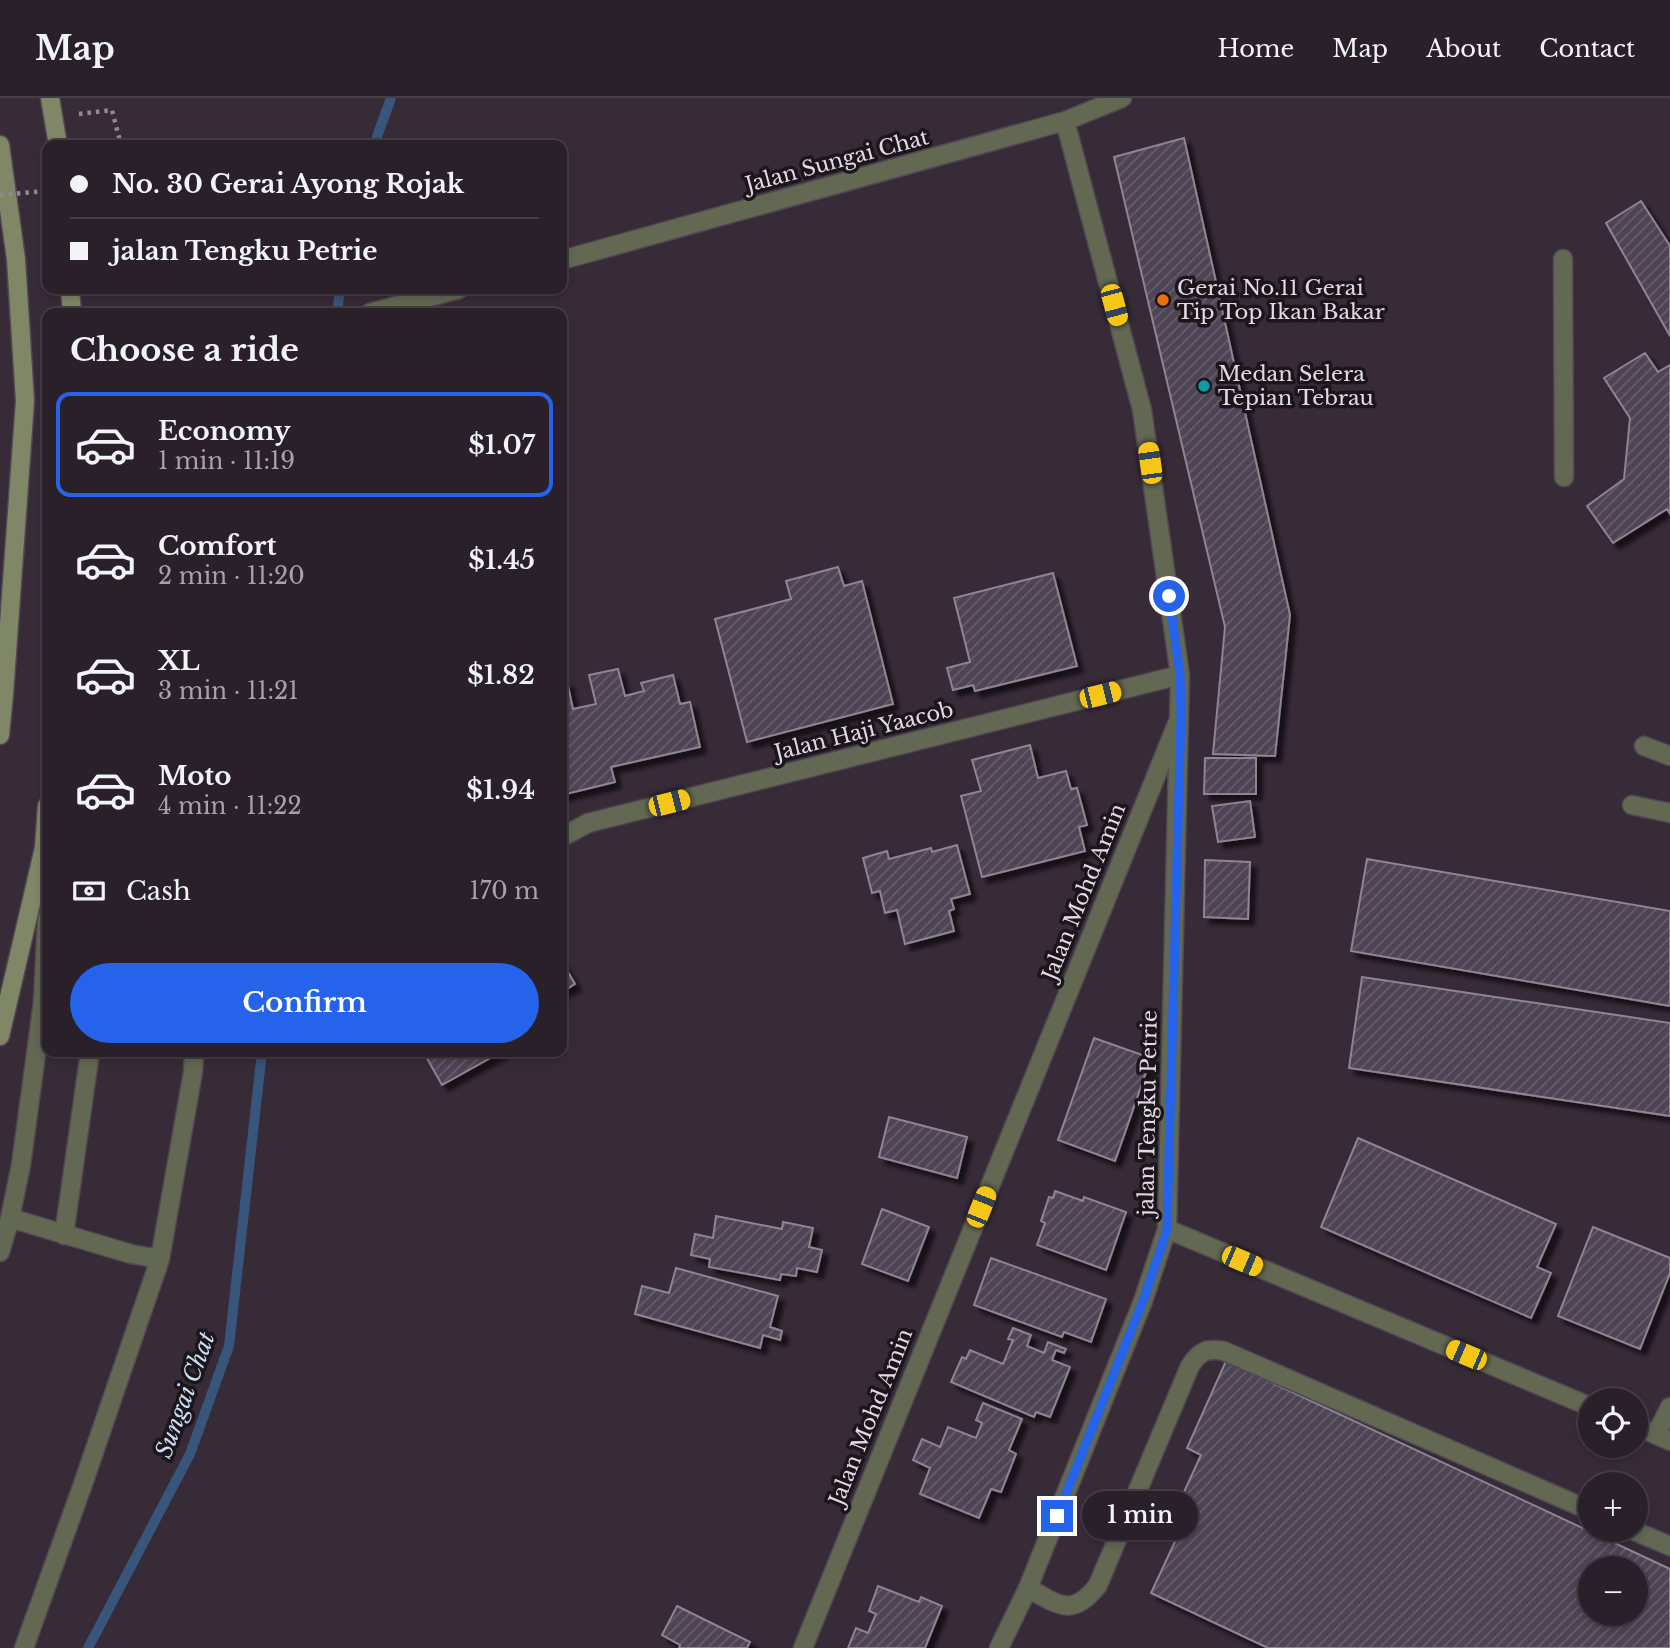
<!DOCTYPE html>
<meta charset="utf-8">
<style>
:root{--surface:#292029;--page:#312831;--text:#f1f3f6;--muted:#a5a3a8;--line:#453e46;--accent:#2563eb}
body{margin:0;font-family:"Libre Baskerville",serif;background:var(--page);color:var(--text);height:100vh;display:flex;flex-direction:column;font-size:26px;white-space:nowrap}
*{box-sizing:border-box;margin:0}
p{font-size:23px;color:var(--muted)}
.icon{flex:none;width:38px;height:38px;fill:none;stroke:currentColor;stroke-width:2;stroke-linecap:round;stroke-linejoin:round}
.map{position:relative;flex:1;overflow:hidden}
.sheet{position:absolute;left:42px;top:210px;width:525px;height:749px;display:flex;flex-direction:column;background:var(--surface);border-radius:14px;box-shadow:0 4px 10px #0003,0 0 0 2px var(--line)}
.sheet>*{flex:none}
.hud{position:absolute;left:42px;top:42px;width:525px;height:154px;border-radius:14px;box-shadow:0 4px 10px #0003,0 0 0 2px var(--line);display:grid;align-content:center;height:154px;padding:0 28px;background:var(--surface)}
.controls{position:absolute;left:1578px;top:1290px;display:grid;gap:14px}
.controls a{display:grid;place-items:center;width:70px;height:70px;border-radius:50%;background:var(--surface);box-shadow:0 4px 10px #0003,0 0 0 2px var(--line);font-size:35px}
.end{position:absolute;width:32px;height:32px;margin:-16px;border:9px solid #2563eb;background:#fff;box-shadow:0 0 0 4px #fff}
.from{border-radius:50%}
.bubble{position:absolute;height:49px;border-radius:24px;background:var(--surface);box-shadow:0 4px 10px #0003,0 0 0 2px var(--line);font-size:23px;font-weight:600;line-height:49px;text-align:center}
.car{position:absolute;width:21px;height:42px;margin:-21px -10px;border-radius:9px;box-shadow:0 0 5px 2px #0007;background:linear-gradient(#f5c518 24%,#345 0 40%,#f5c518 0 76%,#345 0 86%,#f5c518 0)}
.hud b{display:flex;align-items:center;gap:24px;height:66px;font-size:26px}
.hud b+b{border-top:2px solid var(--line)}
.hud i{width:18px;height:18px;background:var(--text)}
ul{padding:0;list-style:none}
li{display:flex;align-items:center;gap:21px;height:105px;margin:0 14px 10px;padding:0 14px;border:4px solid transparent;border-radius:14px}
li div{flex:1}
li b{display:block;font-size:26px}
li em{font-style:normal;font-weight:600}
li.on{border-color:var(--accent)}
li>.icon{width:63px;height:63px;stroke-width:1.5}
h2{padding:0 28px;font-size:32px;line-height:84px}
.pay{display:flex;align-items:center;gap:18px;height:77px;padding:0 28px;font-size:26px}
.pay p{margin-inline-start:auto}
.cta{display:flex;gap:14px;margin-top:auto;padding:14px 28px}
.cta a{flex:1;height:80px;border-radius:42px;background:var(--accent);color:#fff;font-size:28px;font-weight:600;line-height:80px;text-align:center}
header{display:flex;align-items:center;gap:42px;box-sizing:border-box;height:98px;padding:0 35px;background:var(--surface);border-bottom:2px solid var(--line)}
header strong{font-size:33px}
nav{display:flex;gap:38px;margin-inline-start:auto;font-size:24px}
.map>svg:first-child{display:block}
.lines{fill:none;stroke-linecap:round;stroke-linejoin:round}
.stream{stroke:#38557b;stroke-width:10}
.building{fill:url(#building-hatch);stroke:#8e8493;stroke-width:2;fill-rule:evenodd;filter:url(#shadow)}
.service-casing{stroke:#524752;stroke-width:21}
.minor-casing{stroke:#524752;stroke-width:21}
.secondary-casing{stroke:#524752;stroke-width:21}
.path{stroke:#928892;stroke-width:4.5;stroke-dasharray:3.5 5;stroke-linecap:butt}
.service{stroke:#636853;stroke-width:18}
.minor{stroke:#636853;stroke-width:18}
.secondary{stroke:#7f8766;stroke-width:18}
.path-bridge{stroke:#928892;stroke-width:4.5;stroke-dasharray:3.5 5;stroke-linecap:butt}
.route{stroke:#2563eb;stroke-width:9}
.food-dot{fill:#e8710a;stroke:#1b161b;stroke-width:2.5}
.culture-dot{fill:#0f9aa8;stroke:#1b161b;stroke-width:2.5}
.labels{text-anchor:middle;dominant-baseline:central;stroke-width:7;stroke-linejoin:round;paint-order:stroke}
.street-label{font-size:21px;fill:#e2dae2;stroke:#1b161b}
.poi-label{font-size:21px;fill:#e2dae2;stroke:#1b161b;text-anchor:start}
.water-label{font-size:23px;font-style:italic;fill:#caddf7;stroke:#1b161b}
</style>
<header>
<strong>Map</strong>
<nav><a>Home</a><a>Map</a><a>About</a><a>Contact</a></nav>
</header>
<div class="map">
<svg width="1670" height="1550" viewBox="0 0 1670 1550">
<defs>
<pattern id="building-hatch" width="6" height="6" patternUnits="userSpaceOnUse" patternTransform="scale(1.75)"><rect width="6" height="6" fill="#4d4452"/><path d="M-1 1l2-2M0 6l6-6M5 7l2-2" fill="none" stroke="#665e6b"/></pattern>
<filter id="shadow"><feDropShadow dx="6" dy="6" stdDeviation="2" flood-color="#0009"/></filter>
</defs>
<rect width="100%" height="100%" fill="#372b37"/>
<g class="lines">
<path class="stream" d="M374,47L391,0
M337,215L340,191
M88,1550L190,1356L229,1248L262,954"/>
</g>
<path class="building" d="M1184,40L1290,517L1275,658L1213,656L1225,529L1114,59Z
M1641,103L1670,148V238L1606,125Z
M1645,255L1658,274L1670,267V416L1667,411L1613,445L1587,408L1624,381L1630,320L1604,280Z
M838,469L844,488L862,483L893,606L747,644L715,521L791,501L786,483Z
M1053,475L1077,568L975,593L973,587L953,592L947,570L970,564L954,500Z
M618,571L625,598L644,593L641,585L673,577L680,606L690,604L700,649L611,669L615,684L562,697V585L567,583L573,611L596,606L589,577Z
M1030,647L1038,680L1066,673L1071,691L1077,690L1087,727L1079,729L1085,753L982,779L961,698L981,693L972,662Z
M1205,660H1256V696H1204Z
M1250,703L1255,739L1218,744L1212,708Z
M957,747L970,796L951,801L954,811L949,813L954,833L905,846L897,812L885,815L880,793L872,795L863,760L887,753L889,761L931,750L932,754Z
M1367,761L1670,813V908L1351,853Z
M1205,762L1250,764L1248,821L1204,819Z
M562,864L575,886L562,894Z
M1362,879L1670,925V1018L1349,970Z
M1094,940L1151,960L1115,1063L1058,1042Z
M427,954H501L442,987L424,955Z
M889,1019L967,1039L957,1080L879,1059Z
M1358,1040L1556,1126L1537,1169L1551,1175L1531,1220L1321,1129Z
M1055,1093L1083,1103L1084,1099L1126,1114L1106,1172L1037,1147L1045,1125L1041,1123L1049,1099L1053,1100Z
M882,1111L929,1129L908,1183L862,1166Z
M716,1118L782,1131L783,1124L813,1130L809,1149L822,1152L817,1174L797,1170L796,1178L781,1176L780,1182L709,1169L710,1161L691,1157L695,1136L713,1140Z
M1593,1129L1670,1160V1175L1640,1251L1558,1218Z
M991,1160L1106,1201L1091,1244L1064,1234L1062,1239L974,1207Z
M676,1170L778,1198L770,1229L782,1233L780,1242L763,1237L760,1250L635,1216L642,1188L669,1195Z
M1013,1230L1031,1237L1027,1248L1044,1255L1048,1244L1066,1251L1064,1255L1056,1252L1052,1262L1070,1269L1050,1319L1036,1314L1034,1319L951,1284L962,1259L966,1261L970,1252L1003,1266L1013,1242L1008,1241Z
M1226,1263L1670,1471V1550H1268L1151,1495L1179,1435L1168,1429L1201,1357L1187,1350ZM1591,1470H1636V1516H1591Z
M983,1305L1022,1321L1009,1352L1016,1356L1001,1394L991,1391L979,1420L920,1396L930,1370L913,1362L922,1341L940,1349L948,1329L976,1340L982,1325L976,1322Z
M878,1488L919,1504L921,1499L942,1508L925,1550H848L856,1530L868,1535L876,1516L869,1513Z
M677,1508L750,1544L747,1550H679L680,1547L662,1537Z"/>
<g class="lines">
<defs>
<path id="service" d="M1563,161L1564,379
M1644,648L1670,658
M1632,707L1670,715
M45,757L47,798
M10,1120L131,1156L160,1161
M64,1137L90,954
M0,1154L10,1120L21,1067L43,904L47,821
M1632,1432L1670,1448
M1028,1490C1058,1507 1073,1520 1098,1487L1190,1268C1200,1253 1206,1250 1224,1253L1591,1413
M24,1550L83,1386L160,1161L193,974L194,954"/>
<path id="minor" d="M562,162L1065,23L1122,0
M370,215L459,191
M562,739L588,725L1180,577
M1167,1131L1591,1309
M1636,1328L1670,1343
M1656,1337L1670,1309
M803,1550L1177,626
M999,1550L1028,1490L1143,1203L1167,1131L1180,577L1142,312L1065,23"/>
<path id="secondary" d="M50,0L58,47
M0,47L16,161L25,303L4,596L0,637
M70,191L72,215
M0,938L44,750L47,708"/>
</defs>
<use href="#service" class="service-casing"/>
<use href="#minor" class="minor-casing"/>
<use href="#secondary" class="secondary-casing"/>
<path class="path" d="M79,16L112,12L121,47"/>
<use href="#service" class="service"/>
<use href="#minor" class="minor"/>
<use href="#secondary" class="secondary"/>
<path class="path-bridge" d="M0,97L47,93"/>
</g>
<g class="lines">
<path class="route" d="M1057,1418L1143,1203L1167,1132L1181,617L1180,577L1169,498"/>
</g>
<circle class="food-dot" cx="1163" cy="202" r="7"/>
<circle class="culture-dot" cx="1204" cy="288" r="7"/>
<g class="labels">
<g class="street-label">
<text transform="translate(837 63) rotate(-15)">Jalan Sungai Chat</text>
<text transform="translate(864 633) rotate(-14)">Jalan Haji Yaacob</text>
<text transform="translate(1084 794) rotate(-68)">Jalan Mohd Amin</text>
<text transform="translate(1148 1015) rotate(-89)">jalan Tengku Petrie</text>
<text transform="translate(871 1319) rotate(-68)">Jalan Mohd Amin</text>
</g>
<g class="poi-label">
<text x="1177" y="190">Gerai No.11 Gerai<tspan x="1177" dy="24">Tip Top Ikan Bakar</tspan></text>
<text x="1218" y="276">Medan Selera<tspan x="1218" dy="24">Tepian Tebrau</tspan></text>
</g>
<g class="water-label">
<text transform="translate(185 1297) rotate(-70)">Sungai Chat</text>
</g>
</g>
</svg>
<div class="controls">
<a><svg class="icon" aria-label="locate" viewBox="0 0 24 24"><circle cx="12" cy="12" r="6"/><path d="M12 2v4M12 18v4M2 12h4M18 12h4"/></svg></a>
<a>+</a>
<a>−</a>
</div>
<i class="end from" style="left:1169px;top:498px"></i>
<i class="end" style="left:1057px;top:1418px"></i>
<div class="bubble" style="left:1082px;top:1393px;width:116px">1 min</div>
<i class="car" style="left:1114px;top:207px;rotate:165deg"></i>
<i class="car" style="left:1150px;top:365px;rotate:352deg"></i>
<i class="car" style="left:1100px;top:597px;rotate:76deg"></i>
<i class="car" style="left:669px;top:705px;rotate:76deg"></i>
<i class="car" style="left:981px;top:1109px;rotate:22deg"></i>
<i class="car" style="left:1242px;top:1163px;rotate:113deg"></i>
<i class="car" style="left:1466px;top:1257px;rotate:293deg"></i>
<div class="hud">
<b><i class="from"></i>No. 30 Gerai Ayong Rojak</b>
<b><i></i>jalan Tengku Petrie</b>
</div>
<section class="sheet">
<h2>Choose a ride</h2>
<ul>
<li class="on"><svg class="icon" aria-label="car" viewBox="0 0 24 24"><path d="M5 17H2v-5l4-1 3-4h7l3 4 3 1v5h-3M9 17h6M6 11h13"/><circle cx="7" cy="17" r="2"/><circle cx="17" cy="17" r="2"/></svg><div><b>Economy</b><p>1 min · 11:19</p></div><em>$1.07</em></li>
<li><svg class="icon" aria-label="car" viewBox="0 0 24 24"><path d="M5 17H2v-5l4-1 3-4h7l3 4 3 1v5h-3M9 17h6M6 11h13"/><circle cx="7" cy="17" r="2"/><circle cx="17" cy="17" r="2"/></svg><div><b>Comfort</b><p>2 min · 11:20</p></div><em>$1.45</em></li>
<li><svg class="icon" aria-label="car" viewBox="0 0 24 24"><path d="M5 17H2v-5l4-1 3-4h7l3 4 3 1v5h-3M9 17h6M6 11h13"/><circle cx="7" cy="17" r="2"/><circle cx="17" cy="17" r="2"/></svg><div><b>XL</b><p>3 min · 11:21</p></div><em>$1.82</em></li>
<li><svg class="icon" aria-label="car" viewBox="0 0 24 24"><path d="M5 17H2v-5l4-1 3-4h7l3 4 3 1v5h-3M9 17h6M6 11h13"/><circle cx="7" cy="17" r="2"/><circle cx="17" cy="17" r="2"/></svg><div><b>Moto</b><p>4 min · 11:22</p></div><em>$1.94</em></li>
</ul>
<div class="pay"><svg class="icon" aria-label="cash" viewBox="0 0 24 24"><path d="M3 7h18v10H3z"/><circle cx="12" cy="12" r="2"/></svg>Cash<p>170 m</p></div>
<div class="cta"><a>Confirm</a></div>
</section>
</div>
